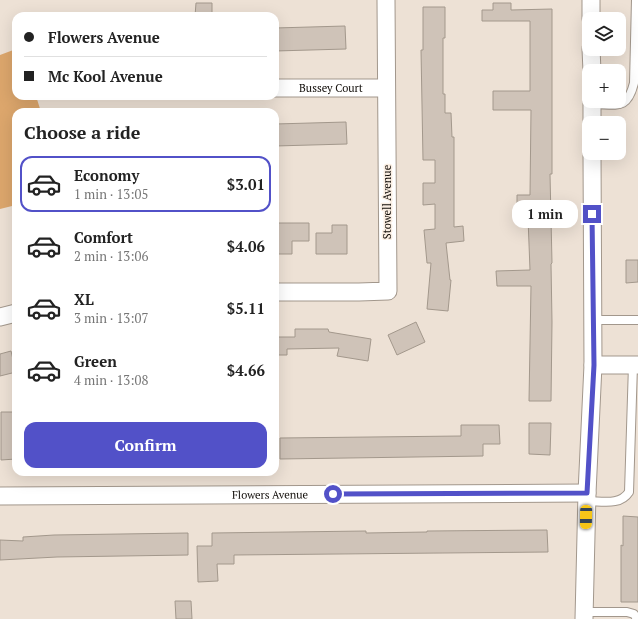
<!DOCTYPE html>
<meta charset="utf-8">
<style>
:root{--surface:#fff;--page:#f2f2f2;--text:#222;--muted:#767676;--line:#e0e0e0;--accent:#5251c8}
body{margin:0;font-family:"PT Serif",serif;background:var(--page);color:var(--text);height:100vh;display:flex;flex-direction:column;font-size:15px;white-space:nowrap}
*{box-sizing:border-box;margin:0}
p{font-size:13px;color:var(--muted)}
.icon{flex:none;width:22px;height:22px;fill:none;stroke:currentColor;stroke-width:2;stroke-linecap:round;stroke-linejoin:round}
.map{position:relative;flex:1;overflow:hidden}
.side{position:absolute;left:12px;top:108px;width:267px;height:368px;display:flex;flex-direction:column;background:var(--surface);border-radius:12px;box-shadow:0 4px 16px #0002}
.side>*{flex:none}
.top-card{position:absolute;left:12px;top:12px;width:267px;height:88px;border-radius:12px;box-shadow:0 4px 16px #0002;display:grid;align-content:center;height:88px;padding:0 12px;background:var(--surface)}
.fabs{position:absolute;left:582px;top:12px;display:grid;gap:8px}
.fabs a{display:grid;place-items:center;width:44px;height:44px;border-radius:8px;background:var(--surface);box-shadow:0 4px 16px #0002;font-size:20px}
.end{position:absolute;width:18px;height:18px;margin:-9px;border:5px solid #5251c8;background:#fff;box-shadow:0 0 0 2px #fff}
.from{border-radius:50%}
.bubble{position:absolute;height:28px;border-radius:12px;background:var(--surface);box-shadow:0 4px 16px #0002;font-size:13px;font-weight:800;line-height:28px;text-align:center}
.car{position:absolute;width:12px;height:24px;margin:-12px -6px;border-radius:5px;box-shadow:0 0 3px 1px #0007;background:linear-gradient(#f5c518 24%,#345 0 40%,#f5c518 0 76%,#345 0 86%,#f5c518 0)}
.top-card b{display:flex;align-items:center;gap:14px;height:38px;font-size:15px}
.top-card b+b{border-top:1px solid var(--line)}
.top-card i{width:10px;height:10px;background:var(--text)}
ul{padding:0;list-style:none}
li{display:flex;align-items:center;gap:12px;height:56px;margin:0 8px 6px;padding:0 4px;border:2px solid transparent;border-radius:12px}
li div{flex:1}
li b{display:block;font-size:15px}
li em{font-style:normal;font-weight:800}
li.active{border-color:var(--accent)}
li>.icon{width:36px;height:36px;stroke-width:1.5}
h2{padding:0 12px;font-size:18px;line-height:48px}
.cta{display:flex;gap:8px;margin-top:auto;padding:8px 12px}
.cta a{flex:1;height:46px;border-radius:12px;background:var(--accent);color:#fff;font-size:16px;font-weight:800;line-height:46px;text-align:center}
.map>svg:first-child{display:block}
.green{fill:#dca66c}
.building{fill:#cfc3b8;stroke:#a3988c}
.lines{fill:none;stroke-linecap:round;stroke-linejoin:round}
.service-casing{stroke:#a2978c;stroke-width:10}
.minor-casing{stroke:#a2978c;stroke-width:19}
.service{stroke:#fff;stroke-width:8}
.minor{stroke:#fff;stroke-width:17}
.route{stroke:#5251c8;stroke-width:5}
.labels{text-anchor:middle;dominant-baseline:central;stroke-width:3;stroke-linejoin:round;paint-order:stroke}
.street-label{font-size:11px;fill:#0f0b07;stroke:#faeee2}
</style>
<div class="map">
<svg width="638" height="619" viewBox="0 0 638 619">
<rect width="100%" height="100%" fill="#ede1d5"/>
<path class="green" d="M16,49V96H36L41,112H16V205L0,209V55Z"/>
<path class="building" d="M196,3H212V16H195Z
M493,3H511V10L552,9V174H550L552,263L551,264L552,322L551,401H529L531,286H497L496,271L530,270L528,218H517V195H530L531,110H493V91H530V21H482V10H493Z
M423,7H445V38H443V94H445V113H451L452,137H454V227L463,226L464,241L446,243L450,280H451L448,311L427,309L431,263H427L424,230L435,229V204L423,205V183H435V160H423L421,50H423Z
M345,26L346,49L275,51V28Z
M346,122L347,144L275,146V124Z
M275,223H309V241H292V254H275Z
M332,225H347V254H316V233H332Z
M626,260H638V282L626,283Z
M416,322L425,342L397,355L388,335Z
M295,329H328L329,332L371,339L368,361L337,356L339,348L287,349V355H275V337H295Z
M11,351L16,372L0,376V354Z
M1,412H16V459L1,460Z
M529,423H551L550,455L529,454Z
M461,425H499L500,444H483V456L280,459V438L461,436Z
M623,516L638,517V602H621V545L623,546Z
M547,530L548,552L234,555V564H217L218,581L198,582L197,546H212V533L366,531V533L427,532V531Z
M188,533V555L57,557L0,560V540L23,541V537L54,535Z
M175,601H191L192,619H176Z"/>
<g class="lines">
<defs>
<path id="service" d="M592,104C617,104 627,111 634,83L636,0
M593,320H638
M587,501C602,501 620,506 629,492L633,365
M584,612H627L634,614L637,619"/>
<g id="minor">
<path d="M591,0V19"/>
<path d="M591,49L592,71"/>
<path id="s1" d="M275,88H386"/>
<path d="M592,101V123"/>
<path d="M275,292H359L388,291L386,0"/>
<path d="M0,317L16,313"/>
<path d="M593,365H638"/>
<path id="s2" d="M0,496L587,493"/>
<path d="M584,619L587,493L593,365L592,153"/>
</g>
</defs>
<use href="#service" class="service-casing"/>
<use href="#minor" class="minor-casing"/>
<use href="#service" class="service"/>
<use href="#minor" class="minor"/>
</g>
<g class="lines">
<path class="route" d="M333,494L587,493L594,365L592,214"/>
</g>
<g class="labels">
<g class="street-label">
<text stroke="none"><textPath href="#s1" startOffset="56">Bussey Court</textPath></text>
<text transform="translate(387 202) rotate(-90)">Stowell Avenue</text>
<text stroke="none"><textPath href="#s2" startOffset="270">Flowers Avenue</textPath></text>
</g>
</g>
</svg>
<div class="fabs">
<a><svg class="icon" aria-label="layers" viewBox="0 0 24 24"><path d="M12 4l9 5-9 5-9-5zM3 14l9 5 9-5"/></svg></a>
<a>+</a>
<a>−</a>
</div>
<i class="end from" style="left:333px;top:494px"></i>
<i class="end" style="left:592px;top:214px"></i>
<div class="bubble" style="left:512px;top:200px;width:66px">1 min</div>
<i class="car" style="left:586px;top:517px;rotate:181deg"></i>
<div class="top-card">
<b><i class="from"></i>Flowers Avenue</b>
<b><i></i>Mc Kool Avenue</b>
</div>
<section class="side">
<h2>Choose a ride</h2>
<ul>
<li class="active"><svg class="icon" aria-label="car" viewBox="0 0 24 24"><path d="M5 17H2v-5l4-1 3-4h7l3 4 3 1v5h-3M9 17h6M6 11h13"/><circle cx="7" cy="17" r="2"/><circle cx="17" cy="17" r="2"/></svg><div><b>Economy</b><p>1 min · 13:05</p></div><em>$3.01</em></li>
<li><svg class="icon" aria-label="car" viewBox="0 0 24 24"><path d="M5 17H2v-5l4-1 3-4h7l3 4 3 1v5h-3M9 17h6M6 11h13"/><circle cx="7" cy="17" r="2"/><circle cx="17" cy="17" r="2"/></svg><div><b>Comfort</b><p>2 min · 13:06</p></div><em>$4.06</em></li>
<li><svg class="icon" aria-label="car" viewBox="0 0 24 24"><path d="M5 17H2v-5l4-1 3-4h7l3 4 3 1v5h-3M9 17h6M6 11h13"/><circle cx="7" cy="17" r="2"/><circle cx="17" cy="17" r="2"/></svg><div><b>XL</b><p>3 min · 13:07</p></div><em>$5.11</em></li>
<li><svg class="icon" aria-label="car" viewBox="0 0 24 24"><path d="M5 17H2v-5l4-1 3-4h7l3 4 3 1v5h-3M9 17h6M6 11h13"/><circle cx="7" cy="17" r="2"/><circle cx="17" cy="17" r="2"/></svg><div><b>Green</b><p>4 min · 13:08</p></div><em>$4.66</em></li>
</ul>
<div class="cta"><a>Confirm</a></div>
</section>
</div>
